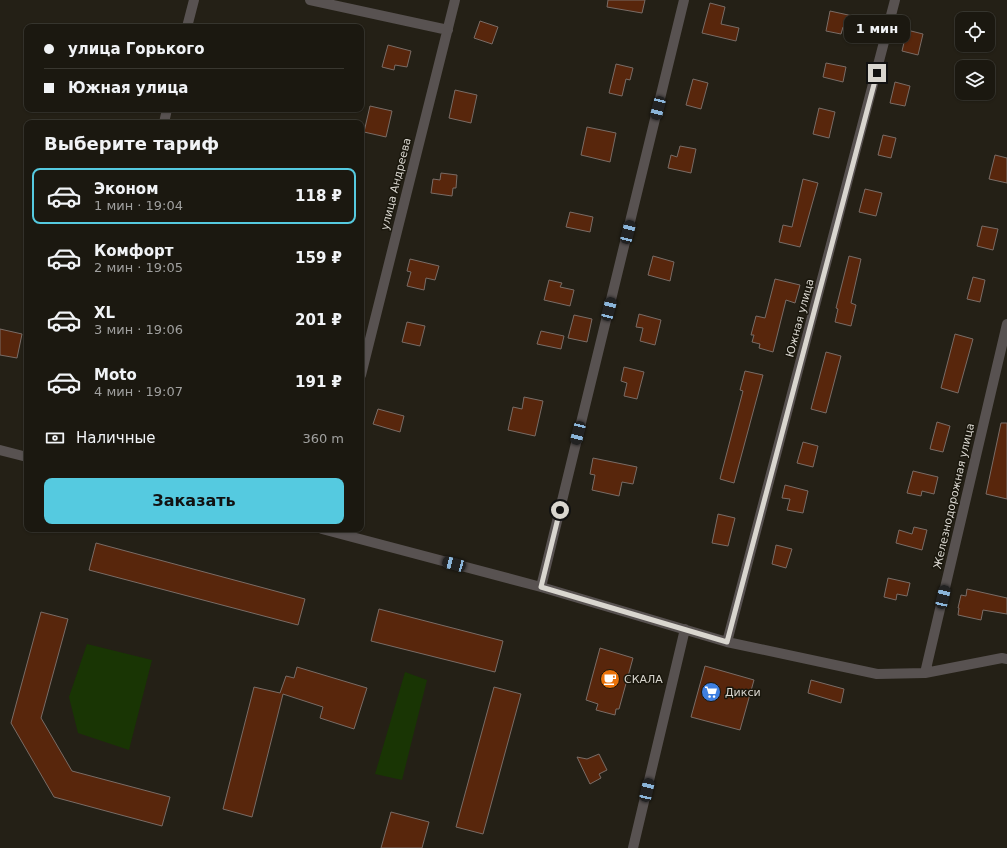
<!DOCTYPE html>
<html lang="ru">
<meta charset="utf-8">
<style>
:root{--surface:#1b1810;--page:#242119;--text:#f1f3f6;--muted:#a0a09f;--line:#393730;--accent:#55cae0}
body{margin:0;font-family:"DejaVu Sans",sans-serif;background:var(--page);color:var(--text);height:100vh;display:flex;flex-direction:column;font-size:15px;white-space:nowrap}
*{box-sizing:border-box;margin:0}
p{font-size:13px;color:var(--muted)}
.icon{flex:none;width:22px;height:22px;fill:none;stroke:currentColor;stroke-width:2;stroke-linecap:round;stroke-linejoin:round}
.map{position:relative;flex:1;overflow:hidden}
.sheet{position:absolute;left:24px;top:120px;width:340px;height:412px;display:flex;flex-direction:column;background:var(--surface);border-radius:8px;box-shadow:0 1px 3px #0004,0 0 0 1px var(--line)}
.sheet>*{flex:none}
.top-card{position:absolute;left:24px;top:24px;width:340px;height:88px;border-radius:8px;box-shadow:0 1px 3px #0004,0 0 0 1px var(--line);display:grid;align-content:center;height:88px;padding:0 20px;background:var(--surface)}
.tools{position:absolute;left:955px;top:12px;display:grid;gap:8px}
.tools a{display:grid;place-items:center;width:40px;height:40px;border-radius:8px;background:var(--surface);box-shadow:0 1px 3px #0004,0 0 0 1px var(--line);font-size:20px}
.end{position:absolute;width:18px;height:18px;margin:-9px;border:5px solid #d9d6cf;background:#111;box-shadow:0 0 0 2px #111}
.from{border-radius:50%}
.bubble{position:absolute;height:28px;border-radius:8px;background:var(--surface);box-shadow:0 1px 3px #0004,0 0 0 1px var(--line);font-size:13px;font-weight:700;line-height:28px;text-align:center}
.car{position:absolute;width:12px;height:24px;margin:-12px -6px;border-radius:5px;box-shadow:0 0 3px 1px #0007;background:linear-gradient(#222 24%,#8ab4d8 0 40%,#222 0 76%,#8ab4d8 0 86%,#222 0)}
.top-card b{display:flex;align-items:center;gap:14px;height:38px;font-size:15px}
.top-card b+b{border-top:1px solid var(--line)}
.top-card i{width:10px;height:10px;background:var(--text)}
ul{padding:0;list-style:none}
li{display:flex;align-items:center;gap:12px;height:56px;margin:0 8px 6px;padding:0 12px;border:2px solid transparent;border-radius:8px}
li div{flex:1}
li b{display:block;font-size:15px}
li em{font-style:normal;font-weight:700}
li.selected{border-color:var(--accent)}
li>.icon{width:36px;height:36px;stroke-width:1.5}
h2{padding:0 20px;font-size:18px;line-height:48px}
.pay{display:flex;align-items:center;gap:10px;height:44px;padding:0 20px;font-size:15px}
.pay p{margin-inline-start:auto}
.cta{display:flex;gap:8px;margin-top:auto;padding:8px 20px}
.cta a{flex:1;height:46px;border-radius:8px;background:var(--accent);color:#111;font-size:16px;font-weight:700;line-height:46px;text-align:center}
.map>svg:first-child{display:block}
.green{fill:#193504}
.building{fill:#58260c;stroke:#796c66}
.lines{fill:none;stroke-linecap:round;stroke-linejoin:round}
.minor{stroke:#585251;stroke-width:10}
.route{stroke:#d9d6cf;stroke-width:5}
.labels{text-anchor:middle;dominant-baseline:central;stroke-width:3;stroke-linejoin:round;paint-order:stroke}
.street-label{font-size:11px;fill:#d9d6cf;stroke:#1a170d}
.poi-label{font-size:11px;fill:#d9d6cf;stroke:#1a170d;text-anchor:start}
</style>
<div class="map">
<svg width="1007" height="848" viewBox="0 0 1007 848">
<rect width="100%" height="100%" fill="#242016"/>
<path class="green" d="M87,644L152,660L129,750L78,733L69,697Z
M405,672L427,680L402,780L375,774Z"/>
<path class="building" d="M608,0H645L642,13L607,7Z
M710,3L725,7L721,24L739,28L736,41L702,33Z
M830,11L862,18L859,31L843,27L841,34L826,31Z
M480,21L498,27L492,44L474,38Z
M907,30L923,34L918,55L902,51Z
M388,45L411,51L407,67L395,65L394,70L382,67Z
M826,63L846,67L843,82L823,77Z
M616,64L633,68L630,80L626,79L622,96L609,93Z
M693,79L708,83L701,109L686,105Z
M895,82L910,86L905,106L890,103Z
M455,90L477,95L471,123L449,118Z
M370,106L392,111L386,137L364,132Z
M819,108L835,112L829,138L813,134Z
M587,127L616,133L610,162L581,155Z
M883,135L896,138L891,158L878,155Z
M680,146L696,149L691,173L668,168L671,155L677,157Z
M995,155L1007,158V183L989,179Z
M441,173L457,175L456,188H453L452,196L431,193L433,179L440,180Z
M803,179L818,183L800,247L779,242L783,225L792,227Z
M865,189L882,193L876,216L859,212Z
M570,212L593,217L590,232L566,227Z
M982,226L998,229L993,250L977,246Z
M653,256L674,262L670,281L648,275Z
M849,256L861,259L851,303L856,305L851,326L835,322L838,309L836,308Z
M410,259L439,266L435,280L426,278L424,290L407,286L411,272L407,271Z
M973,277L985,280L980,302L967,299Z
M775,279L800,285L795,303L786,300L773,352L759,348L760,344L752,342L754,335H751L756,316L765,318Z
M549,280L562,283L560,287L574,290L570,306L544,300Z
M639,314L661,320L655,345L640,341L643,328L636,327Z
M574,315L592,319L587,342L568,338Z
M407,322L425,326L420,346L402,342Z
M0,329L22,334L17,358L0,355Z
M541,331L564,336L561,349L537,344Z
M955,334L973,339L958,393L941,388Z
M826,352L841,356L826,413L811,409Z
M624,367L644,372L637,399L624,396L627,383L621,381Z
M745,371L763,375L734,483L720,479L743,391L740,390Z
M524,397L543,401L535,436L508,430L513,407L522,409Z
M378,409L404,416L400,432L373,424Z
M937,422L950,426L943,452L930,449Z
M1001,423H1007V499L986,494Z
M803,442L818,446L813,467L797,463Z
M593,458L637,467L633,484L622,482L619,496L592,490L595,475L590,474Z
M913,471L938,477L934,494L922,491L921,496L907,493Z
M785,485L808,491L803,513L787,510L790,499L782,498Z
M718,514L735,518L728,546L712,543Z
M914,527L927,530L922,550L896,543L899,530L912,534Z
M96,543L305,599L298,625L89,570Z
M776,545L792,549L786,568L772,564Z
M888,578L910,583L907,596L897,594L896,600L884,597Z
M967,589L1007,598V614L983,610L981,620L958,615L959,608H958L961,595L966,596Z
M379,609L503,641L495,672L371,641Z
M41,612L68,619L41,718L72,771L170,797L162,826L54,797L11,723Z
M600,648L633,658L619,709H616L615,715L596,710L598,704L586,700Z
M705,666L754,680L740,730L691,717Z
M297,667L367,688L354,729L320,718L323,707L283,694L252,817L223,809L254,687L280,693L286,676L294,678Z
M811,680L844,689L841,703L808,693Z
M494,687L521,694L483,834L456,827Z
M599,754L607,770L599,774L601,778L590,784L577,757L587,759Z
M391,812L429,822L422,848H381Z"/>
<g class="lines">
<path class="minor" d="M310,0L448,30
M187,27L194,0
M164,123L167,109
M361,375L455,0
M0,450L27,457
M322,529L541,587L727,642L877,674L925,673L1002,658L1007,659
M541,587L684,0
M727,642L895,0
M925,673L1007,324
M633,848L685,629"/>
</g>
<g class="lines">
<path class="route" d="M560,510L541,587L727,642L877,73"/>
</g>
<defs>
<symbol id="cafe-disc" viewBox="-11 -11 22 22"><circle r="9.5" fill="#e8710a" stroke="#1a170d"/><path d="M-5.5-4.5H6V0H3Q3 3.5 0 3.5H-2.5Q-5.5 3.5-5.5 0ZM3-3.2v2h1.7v-2ZM-6 4.5H4V6H-6Z" fill="#fff"/></symbol>
<symbol id="supermarket-disc" viewBox="-11 -11 22 22"><circle r="9.5" fill="#3f7fe0" stroke="#1a170d"/><path d="M-6-5.5h2.5l.6 2H6L4.5 2H-2.5L-4.4-4H-6ZM-1.5 3.2a1.3 1.3 0 1 0 .1 0ZM3 3.2a1.3 1.3 0 1 0 .1 0Z" fill="#fff"/></symbol>
</defs>
<g fill-rule="evenodd">
<use href="#cafe-disc" x="599" y="668" width="22" height="22"/>
<use href="#supermarket-disc" x="700" y="681" width="22" height="22"/>
</g>
<g class="labels">
<g class="street-label">
<text transform="translate(396 184) rotate(-76)">улица Андреева</text>
<text transform="translate(800 318) rotate(-75)">Южная улица</text>
<text transform="translate(954 496) rotate(-77)">Железнодорожная улица</text>
</g>
<g class="poi-label">
<text x="624" y="679">СКАЛА</text>
<text x="725" y="692">Дикси</text>
</g>
</g>
</svg>
<div class="tools">
<a><svg class="icon" aria-label="locate" viewBox="0 0 24 24"><circle cx="12" cy="12" r="6"/><path d="M12 2v4M12 18v4M2 12h4M18 12h4"/></svg></a>
<a><svg class="icon" aria-label="layers" viewBox="0 0 24 24"><path d="M12 4l9 5-9 5-9-5zM3 14l9 5 9-5"/></svg></a>
</div>
<i class="end from" style="left:560px;top:510px"></i>
<i class="end" style="left:877px;top:73px"></i>
<div class="bubble" style="left:844px;top:15px;width:66px">1 мин</div>
<i class="car" style="left:658px;top:108px;rotate:194deg"></i>
<i class="car" style="left:628px;top:232px;rotate:14deg"></i>
<i class="car" style="left:609px;top:309px;rotate:14deg"></i>
<i class="car" style="left:578px;top:433px;rotate:194deg"></i>
<i class="car" style="left:454px;top:564px;rotate:285deg"></i>
<i class="car" style="left:943px;top:597px;rotate:13deg"></i>
<i class="car" style="left:647px;top:790px;rotate:13deg"></i>
<div class="top-card">
<b><i class="from"></i>улица Горького</b>
<b><i></i>Южная улица</b>
</div>
<section class="sheet">
<h2>Выберите тариф</h2>
<ul>
<li class="selected"><svg class="icon" aria-label="car" viewBox="0 0 24 24"><path d="M5 17H2v-5l4-1 3-4h7l3 4 3 1v5h-3M9 17h6M6 11h13"/><circle cx="7" cy="17" r="2"/><circle cx="17" cy="17" r="2"/></svg><div><b>Эконом</b><p>1 мин · 19:04</p></div><em>118 ₽</em></li>
<li><svg class="icon" aria-label="car" viewBox="0 0 24 24"><path d="M5 17H2v-5l4-1 3-4h7l3 4 3 1v5h-3M9 17h6M6 11h13"/><circle cx="7" cy="17" r="2"/><circle cx="17" cy="17" r="2"/></svg><div><b>Комфорт</b><p>2 мин · 19:05</p></div><em>159 ₽</em></li>
<li><svg class="icon" aria-label="car" viewBox="0 0 24 24"><path d="M5 17H2v-5l4-1 3-4h7l3 4 3 1v5h-3M9 17h6M6 11h13"/><circle cx="7" cy="17" r="2"/><circle cx="17" cy="17" r="2"/></svg><div><b>XL</b><p>3 мин · 19:06</p></div><em>201 ₽</em></li>
<li><svg class="icon" aria-label="car" viewBox="0 0 24 24"><path d="M5 17H2v-5l4-1 3-4h7l3 4 3 1v5h-3M9 17h6M6 11h13"/><circle cx="7" cy="17" r="2"/><circle cx="17" cy="17" r="2"/></svg><div><b>Moto</b><p>4 мин · 19:07</p></div><em>191 ₽</em></li>
</ul>
<div class="pay"><svg class="icon" aria-label="cash" viewBox="0 0 24 24"><path d="M3 7h18v10H3z"/><circle cx="12" cy="12" r="2"/></svg>Наличные<p>360 m</p></div>
<div class="cta"><a>Заказать</a></div>
</section>
</div>
